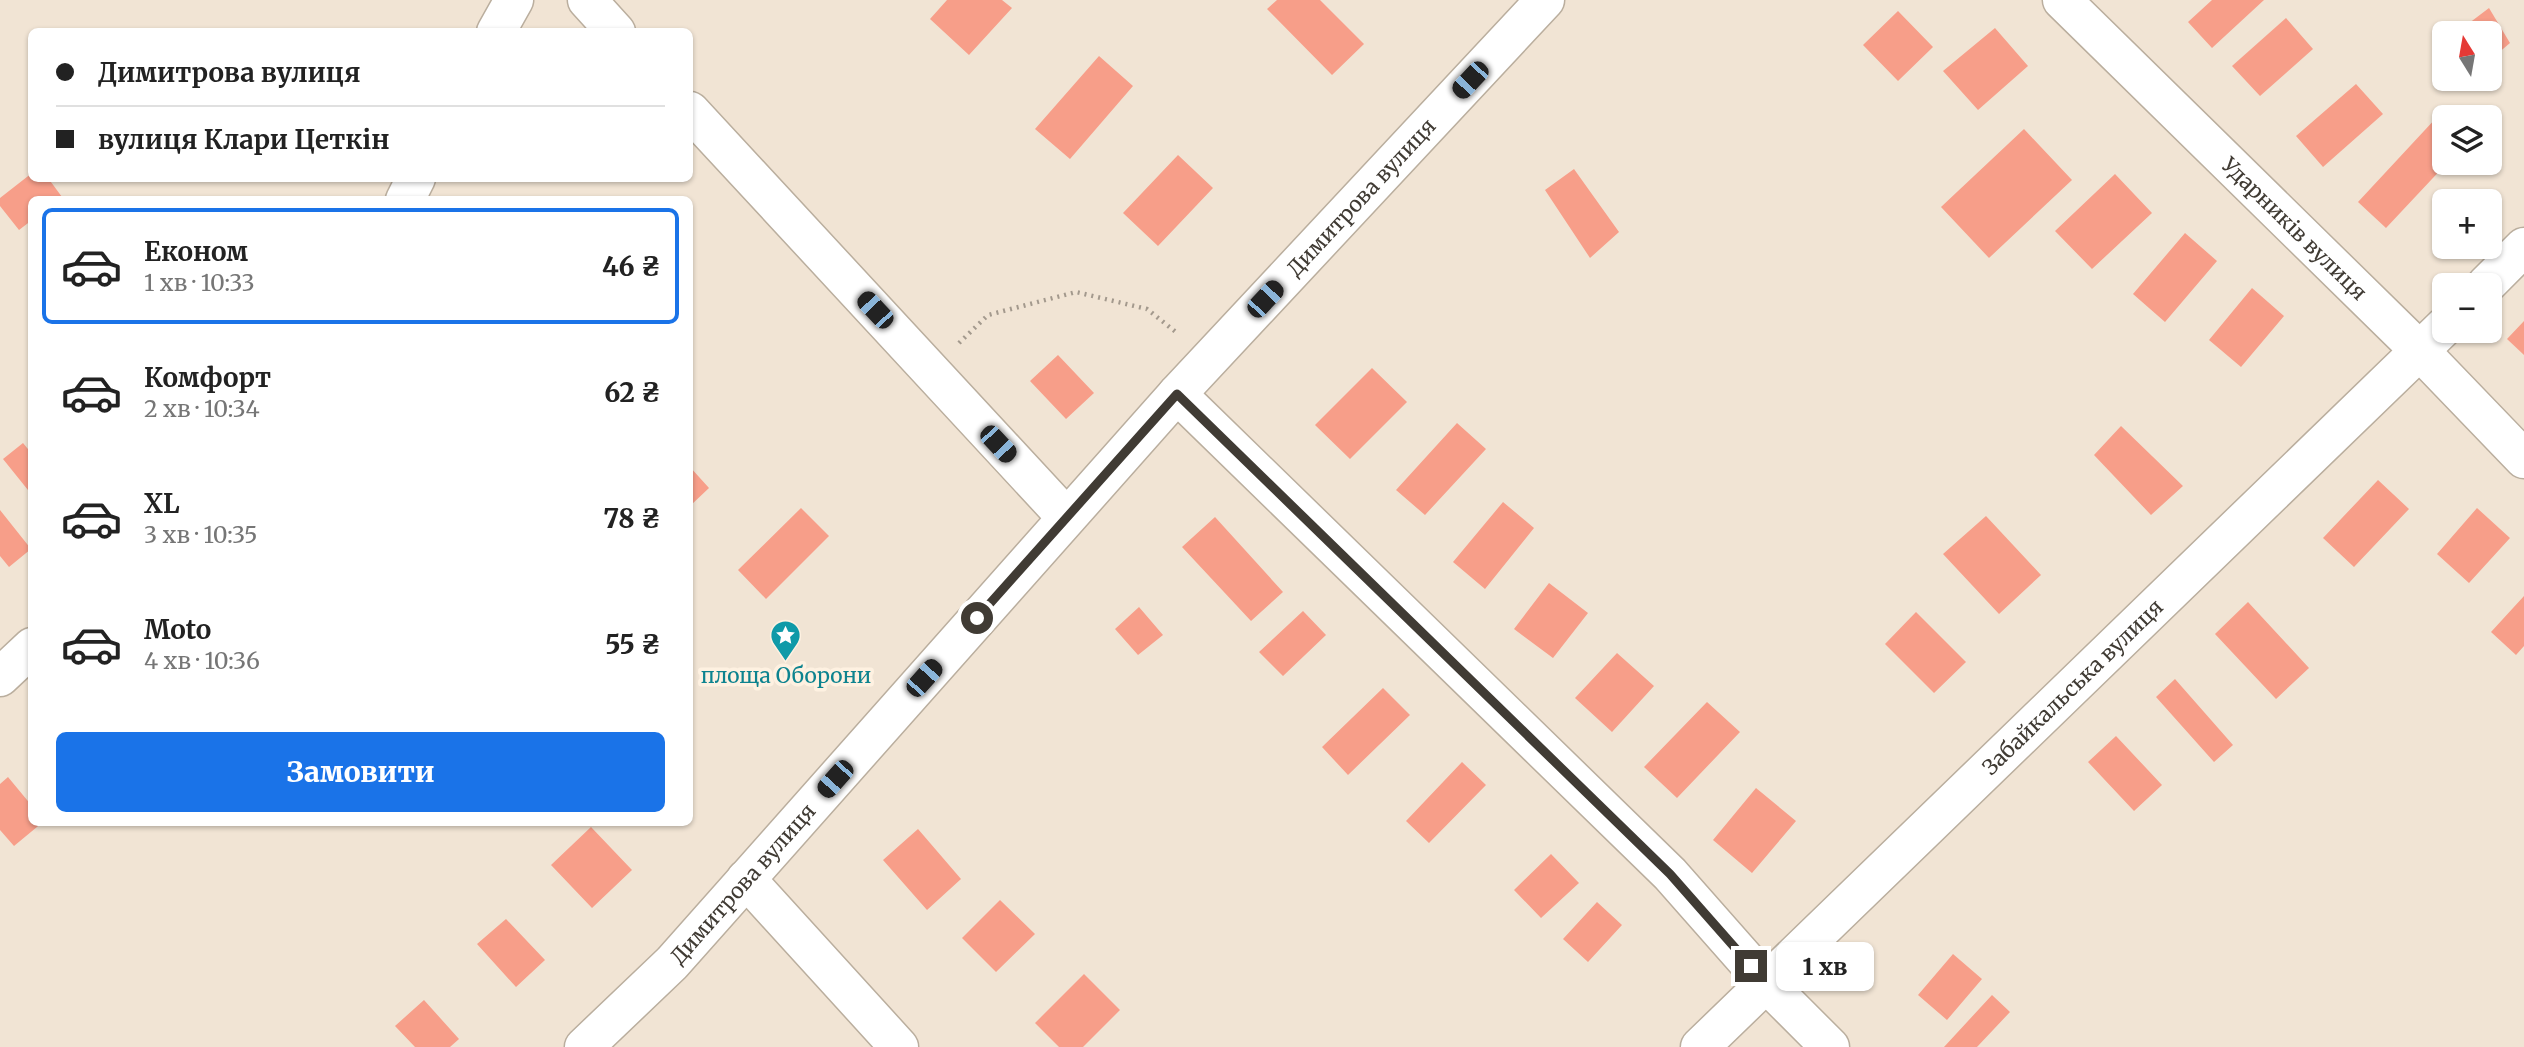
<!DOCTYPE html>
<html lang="uk">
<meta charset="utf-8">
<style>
:root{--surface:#fff;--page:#f6f6f6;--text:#222;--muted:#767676;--line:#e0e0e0;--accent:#1a73e8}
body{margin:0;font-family:Merriweather,serif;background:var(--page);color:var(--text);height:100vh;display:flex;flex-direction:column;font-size:26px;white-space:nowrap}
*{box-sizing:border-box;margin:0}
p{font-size:23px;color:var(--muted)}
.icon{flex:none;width:38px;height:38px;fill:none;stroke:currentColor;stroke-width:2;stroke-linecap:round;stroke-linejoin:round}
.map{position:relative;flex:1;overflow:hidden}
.drawer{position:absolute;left:28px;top:196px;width:665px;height:630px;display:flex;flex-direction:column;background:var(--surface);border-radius:10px;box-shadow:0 2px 5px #0004}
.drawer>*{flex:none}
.guide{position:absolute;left:28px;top:28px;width:665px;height:154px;border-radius:10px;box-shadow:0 2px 5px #0004;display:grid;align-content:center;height:154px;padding:0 28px;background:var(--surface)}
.needle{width:46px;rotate:349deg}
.buttons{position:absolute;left:2432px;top:21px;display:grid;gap:14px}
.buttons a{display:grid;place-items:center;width:70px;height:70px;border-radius:10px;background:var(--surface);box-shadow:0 2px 5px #0004;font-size:35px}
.end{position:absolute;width:32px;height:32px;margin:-16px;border:9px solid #403b34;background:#fff;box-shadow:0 0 0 4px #fff}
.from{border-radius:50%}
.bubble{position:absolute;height:49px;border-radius:10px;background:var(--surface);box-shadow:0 2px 5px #0004;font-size:23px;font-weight:800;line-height:49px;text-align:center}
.car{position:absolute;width:21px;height:42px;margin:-21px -10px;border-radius:9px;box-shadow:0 0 5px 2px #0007;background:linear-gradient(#222 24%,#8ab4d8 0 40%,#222 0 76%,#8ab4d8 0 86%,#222 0)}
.guide b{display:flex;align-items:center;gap:24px;height:66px;font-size:26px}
.guide b+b{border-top:2px solid var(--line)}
.guide i{width:18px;height:18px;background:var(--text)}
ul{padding:12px 0 0;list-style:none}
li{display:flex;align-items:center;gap:21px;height:116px;margin:0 14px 10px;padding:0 14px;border:4px solid transparent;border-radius:10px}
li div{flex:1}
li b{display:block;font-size:26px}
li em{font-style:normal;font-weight:800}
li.selected{border-color:var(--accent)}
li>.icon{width:63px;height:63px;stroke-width:1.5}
.cta{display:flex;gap:14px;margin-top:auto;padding:14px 28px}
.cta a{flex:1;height:80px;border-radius:10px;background:var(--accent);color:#fff;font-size:28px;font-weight:800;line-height:80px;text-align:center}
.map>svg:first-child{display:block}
.building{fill:#f79e89}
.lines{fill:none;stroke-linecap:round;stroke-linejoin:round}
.minor-casing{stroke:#baae9e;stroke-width:41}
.path{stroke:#a3998d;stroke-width:4.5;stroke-dasharray:2 5;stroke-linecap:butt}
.minor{stroke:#fff;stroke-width:38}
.route{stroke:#403b34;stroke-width:9}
.labels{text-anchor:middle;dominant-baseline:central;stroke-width:7;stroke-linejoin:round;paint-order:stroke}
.street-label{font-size:21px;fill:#403b34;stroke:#fef1e1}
.culture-label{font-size:21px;fill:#0d838f;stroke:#fef1e1}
</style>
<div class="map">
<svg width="2524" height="1047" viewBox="0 0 2524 1047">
<rect width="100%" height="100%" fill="#f1e4d4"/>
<path class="building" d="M947,0H1002L1012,8L969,55L930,19Z
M1277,0H1320L1364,44L1332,75L1267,9Z
M2212,0H2264L2212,48L2188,22Z
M2489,8L2510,43L2490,60V33H2456Z
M1898,11L1933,47L1898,81L1863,45Z
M2286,18L2313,49L2260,96L2232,66Z
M1995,28L2028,66L1978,110L1943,71Z
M1099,56L1133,86L1070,159L1035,129Z
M2356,84L2383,114L2323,167L2296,136Z
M2437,117L2445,125L2447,163L2386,228L2358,202Z
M2024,129L2072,180L1989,258L1941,207Z
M1178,155L1213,188L1158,246L1123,213Z
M1574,169L1619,232L1590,258L1545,190Z
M32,173V178H48L62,197L58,200H32V220L19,230L0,206V198Z
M2115,174L2152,213L2092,269L2055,231Z
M2185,233L2217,261L2165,322L2133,294Z
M2252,288L2284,316L2241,367L2209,340Z
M2524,321V355L2507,339Z
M1058,355L1094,393L1066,419L1030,381Z
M1372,368L1407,402L1350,459L1315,425Z
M1457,423L1486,449L1425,515L1396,490Z
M2121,426L2183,486L2151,515L2094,455Z
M23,443L32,454V495L3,459Z
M690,467L709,488L690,506Z
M2378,480L2409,509L2354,567L2323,538Z
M1503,502L1534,528L1485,589L1453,562Z
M801,508L829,536L766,599L738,570Z
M2477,508L2510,538L2469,583L2437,554Z
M0,510L31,549L9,567L0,556Z
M1986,516L2041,575L1999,614L1943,554Z
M1215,517L1283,592L1251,621L1182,547Z
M1549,583L1588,613L1553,658L1514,629Z
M2524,596V646L2516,655L2491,632Z
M2248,602L2309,668L2276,699L2215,634Z
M1139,607L1163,635L1138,655L1115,629Z
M1303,611L1326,635L1283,676L1259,652Z
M1916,612L1966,662L1934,693L1885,644Z
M1617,653L1654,686L1612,732L1575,698Z
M2175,679L2233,745L2214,762L2156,697Z
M1383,688L1410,715L1348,775L1322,747Z
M1707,702L1740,732L1677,798L1644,767Z
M2116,736L2162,785L2134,811L2088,762Z
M1462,762L1486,785L1429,843L1406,821Z
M8,777L32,806V822H43L14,846L0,830V784Z
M1756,788L1796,821L1752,873L1713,840Z
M591,827L632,870L592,908L551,865Z
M918,829L961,879L927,910L883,860Z
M1551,854L1579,883L1541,918L1514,890Z
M1000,900L1035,934L996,972L962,938Z
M1597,902L1622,925L1588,962L1563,939Z
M506,919L545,960L516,987L477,944Z
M1953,954L1982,979L1947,1020L1918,995Z
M1084,974L1120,1010L1083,1047H1059L1035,1023Z
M1992,995L2010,1012L1977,1047H1944Z
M424,1000L459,1039L450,1047H415L395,1026Z"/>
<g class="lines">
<defs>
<g id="minor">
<path d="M587,0L616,32"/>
<path id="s1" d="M2062,0L2420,351L2524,459"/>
<path d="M496,32L514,0"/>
<path d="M690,111L1066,517"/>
<path d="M405,200L416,178"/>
<path d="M2486,285L2524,247"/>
<path d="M1177,394L1670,874L1767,984L1830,1047"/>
<path d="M0,677L32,647"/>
<path d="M746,879L899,1047"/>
<path id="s2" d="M584,1047L672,963L1177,394L1545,0"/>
<path id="s3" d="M1700,1047L2445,326"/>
</g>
</defs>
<use href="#minor" class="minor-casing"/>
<path class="path" d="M959,343L988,315L1076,292L1147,309L1177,333"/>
<use href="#minor" class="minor"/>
</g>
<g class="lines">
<path class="route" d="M977,618L1177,394L1670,874L1751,966"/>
</g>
<defs>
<symbol id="sight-pin" viewBox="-11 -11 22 30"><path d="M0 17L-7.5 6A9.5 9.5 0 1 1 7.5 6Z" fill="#0f9aa8" stroke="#fef1e1"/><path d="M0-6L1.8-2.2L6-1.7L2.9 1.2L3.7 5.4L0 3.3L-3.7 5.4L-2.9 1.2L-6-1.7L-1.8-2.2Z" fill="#fff"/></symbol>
</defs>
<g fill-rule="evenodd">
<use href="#sight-pin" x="768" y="618" width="35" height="47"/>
</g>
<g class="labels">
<g class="street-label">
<text stroke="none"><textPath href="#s2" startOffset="1152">Димитрова вулиця</textPath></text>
<text stroke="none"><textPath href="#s1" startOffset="326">Ударників вулиця</textPath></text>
<text stroke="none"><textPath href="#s3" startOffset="518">Забайкальська вулиця</textPath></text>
<text stroke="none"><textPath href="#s2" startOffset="228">Димитрова вулиця</textPath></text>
</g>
<g class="culture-label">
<text x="786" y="675">площа Оборони</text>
</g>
</g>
</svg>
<div class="buttons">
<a><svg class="needle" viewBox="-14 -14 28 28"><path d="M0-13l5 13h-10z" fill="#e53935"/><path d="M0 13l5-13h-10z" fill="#767676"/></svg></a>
<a><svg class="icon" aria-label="layers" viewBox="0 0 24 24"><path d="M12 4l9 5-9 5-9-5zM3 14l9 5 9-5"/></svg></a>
<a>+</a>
<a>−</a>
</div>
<i class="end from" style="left:977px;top:618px"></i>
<i class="end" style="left:1751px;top:966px"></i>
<div class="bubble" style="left:1776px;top:942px;width:98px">1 хв</div>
<i class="car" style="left:1470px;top:80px;rotate:223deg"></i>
<i class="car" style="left:1265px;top:299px;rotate:43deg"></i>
<i class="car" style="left:875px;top:310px;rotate:317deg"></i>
<i class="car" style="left:998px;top:444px;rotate:137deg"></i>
<i class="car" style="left:924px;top:678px;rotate:42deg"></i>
<i class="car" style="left:835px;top:779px;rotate:222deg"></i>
<div class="guide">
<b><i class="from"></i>Димитрова вулиця</b>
<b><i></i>вулиця Клари Цеткін</b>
</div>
<section class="drawer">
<ul>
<li class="selected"><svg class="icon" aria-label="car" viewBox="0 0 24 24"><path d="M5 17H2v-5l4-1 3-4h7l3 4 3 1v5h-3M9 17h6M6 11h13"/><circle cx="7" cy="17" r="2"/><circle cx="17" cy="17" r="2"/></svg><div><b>Економ</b><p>1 хв · 10:33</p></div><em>46 ₴</em></li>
<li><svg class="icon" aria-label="car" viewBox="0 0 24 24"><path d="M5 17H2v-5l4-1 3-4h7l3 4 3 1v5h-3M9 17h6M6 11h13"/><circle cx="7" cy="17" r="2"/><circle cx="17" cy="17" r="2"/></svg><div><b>Комфорт</b><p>2 хв · 10:34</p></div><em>62 ₴</em></li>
<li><svg class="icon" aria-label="car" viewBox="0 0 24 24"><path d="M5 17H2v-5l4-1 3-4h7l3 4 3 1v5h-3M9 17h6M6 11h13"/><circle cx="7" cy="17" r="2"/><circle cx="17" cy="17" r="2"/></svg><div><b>XL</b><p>3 хв · 10:35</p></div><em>78 ₴</em></li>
<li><svg class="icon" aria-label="car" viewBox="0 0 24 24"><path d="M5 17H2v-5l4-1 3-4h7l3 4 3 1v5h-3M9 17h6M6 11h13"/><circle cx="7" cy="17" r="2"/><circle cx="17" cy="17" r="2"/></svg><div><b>Moto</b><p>4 хв · 10:36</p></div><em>55 ₴</em></li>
</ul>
<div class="cta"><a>Замовити</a></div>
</section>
</div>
